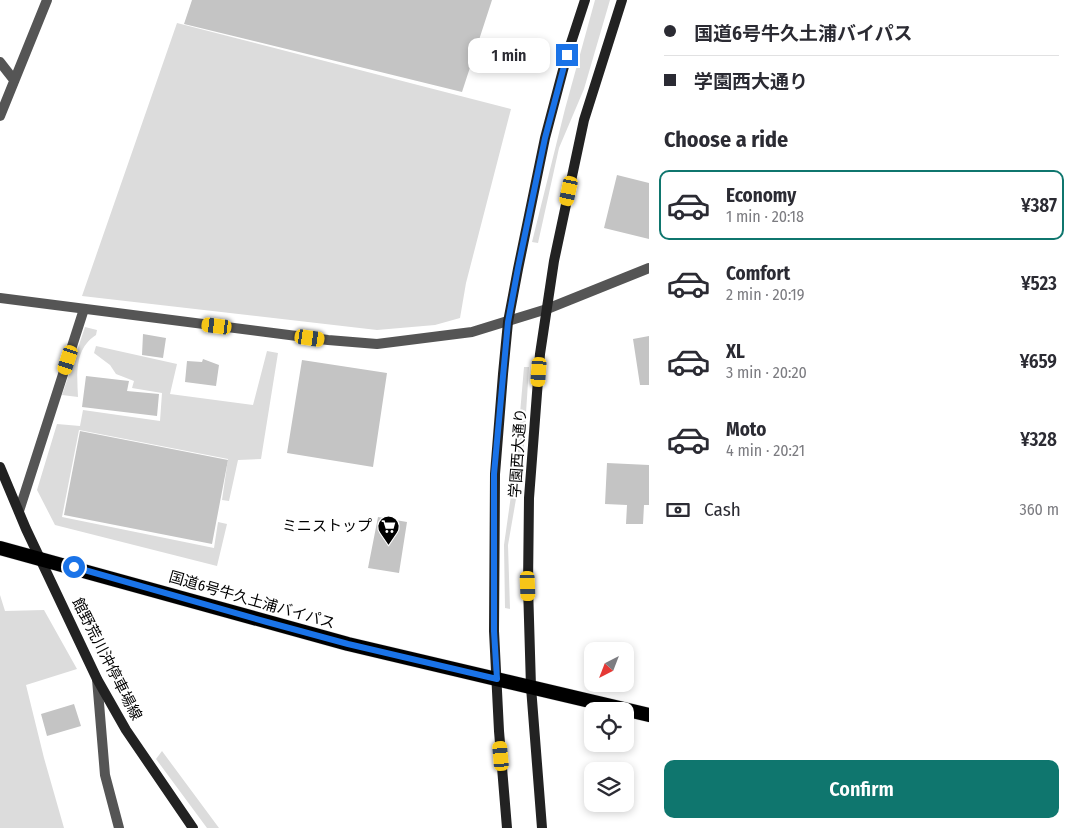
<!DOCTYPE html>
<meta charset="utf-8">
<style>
:root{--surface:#fff;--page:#f7f7f7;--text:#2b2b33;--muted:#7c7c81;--line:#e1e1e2;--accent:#0f766e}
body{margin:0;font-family:"Fira Sans Condensed","Noto Sans JP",sans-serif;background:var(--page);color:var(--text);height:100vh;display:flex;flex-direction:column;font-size:19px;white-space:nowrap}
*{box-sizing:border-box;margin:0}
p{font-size:16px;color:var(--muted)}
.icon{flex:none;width:28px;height:28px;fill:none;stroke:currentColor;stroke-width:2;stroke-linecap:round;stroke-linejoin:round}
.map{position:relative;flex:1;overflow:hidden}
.panel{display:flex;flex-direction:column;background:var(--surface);width:425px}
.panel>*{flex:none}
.hud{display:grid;align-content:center;height:110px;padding:0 15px;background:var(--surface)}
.needle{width:32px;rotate:222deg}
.buttons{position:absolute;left:584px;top:642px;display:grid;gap:10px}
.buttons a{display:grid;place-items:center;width:50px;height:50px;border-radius:10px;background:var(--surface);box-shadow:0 2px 8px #0003;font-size:25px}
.end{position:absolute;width:22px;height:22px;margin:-11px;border:6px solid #1a73e8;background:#fff;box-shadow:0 0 0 2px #fff}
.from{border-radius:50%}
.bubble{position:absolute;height:35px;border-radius:10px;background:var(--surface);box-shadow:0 2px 8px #0003;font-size:16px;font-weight:600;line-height:35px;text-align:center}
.car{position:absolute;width:15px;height:30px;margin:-15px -8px;border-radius:6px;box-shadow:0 0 4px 1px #0007;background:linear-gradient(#f5c518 24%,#345 0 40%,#f5c518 0 76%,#345 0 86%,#f5c518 0)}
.hud b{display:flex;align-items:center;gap:18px;height:48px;font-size:19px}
.hud b+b{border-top:1px solid var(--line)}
.hud i{width:12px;height:12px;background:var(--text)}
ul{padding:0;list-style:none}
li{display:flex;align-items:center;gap:15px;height:70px;margin:0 10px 8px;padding:0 5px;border:2px solid transparent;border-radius:10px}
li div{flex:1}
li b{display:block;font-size:19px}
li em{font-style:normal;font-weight:600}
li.active{border-color:var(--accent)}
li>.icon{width:45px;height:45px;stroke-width:1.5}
h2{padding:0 15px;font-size:22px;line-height:60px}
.pay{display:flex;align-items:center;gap:12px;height:55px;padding:0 15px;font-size:19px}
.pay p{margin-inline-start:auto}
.action{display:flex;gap:10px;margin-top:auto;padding:10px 15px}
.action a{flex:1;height:58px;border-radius:10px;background:var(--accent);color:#fff;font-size:20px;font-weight:600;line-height:58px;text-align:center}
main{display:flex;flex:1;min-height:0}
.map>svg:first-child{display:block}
.green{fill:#dcdcdc}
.building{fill:#c4c4c4}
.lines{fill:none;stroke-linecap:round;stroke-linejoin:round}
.trunk-casing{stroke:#dbdbdb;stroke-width:15}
.minor{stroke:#555;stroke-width:10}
.tertiary{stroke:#555;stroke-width:10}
.secondary{stroke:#222;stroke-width:10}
.trunk{stroke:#000;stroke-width:14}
.route{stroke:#1a73e8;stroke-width:6}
.labels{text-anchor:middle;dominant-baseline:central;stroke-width:4;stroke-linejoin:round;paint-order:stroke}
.street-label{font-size:15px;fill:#000;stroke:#fff}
.poi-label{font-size:15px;fill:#000;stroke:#fff;text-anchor:end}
</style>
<main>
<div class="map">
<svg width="649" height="828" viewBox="0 0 649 828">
<rect width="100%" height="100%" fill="#fff"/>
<path class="green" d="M595,0H610L584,89L559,148L538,243L532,242L565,109Z
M177,23L511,109L466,283L460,318L435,325L377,330L82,296Z
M85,327L97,330L96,335C74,349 77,375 78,397L62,395Z
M96,346L177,364L170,394L253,405L267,351L278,353L261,459L238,460L229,501L222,500L228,459L79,430L62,517L214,548L218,522L227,524L217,566L55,525L37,490L57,424L80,426L83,410L160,421L162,393L132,388L134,381L116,374L110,365L94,353Z
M524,367H529L523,459L508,545L510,609L505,608L504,545L516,460Z
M0,595L5,611L44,610L77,669L26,685L44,758L64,828H0Z
M162,751L219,828H207L156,759Z"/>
<path class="building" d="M192,0H492L462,92L184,24Z
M617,175L649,183V239L604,228Z
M143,334L166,338L163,358L142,355Z
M649,336V385H640L633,339Z
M203,359L219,365L216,386L185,382L187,361L202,362Z
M302,360L387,373L373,467L287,453Z
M86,376L129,381L127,391L159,394L157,416L82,407Z
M80,431L228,460L212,544L64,515Z
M607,463L649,465V505H644L643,524H626L627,505L605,504Z
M378,517L407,522L399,573L368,568Z
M74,704L81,726L47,736L41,714Z"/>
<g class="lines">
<defs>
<path id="trunk" d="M0,548L348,644L649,715"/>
</defs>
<use href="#trunk" class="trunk-casing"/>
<path class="minor" d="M0,62L14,80
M0,116L47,0
M19,511L84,309
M97,679L105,775L119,828"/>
<path class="tertiary" d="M0,298L328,340L377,344L472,332L547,309L649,268"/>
<path class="secondary" d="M0,467L26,529L97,679L126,730L193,828
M507,828L499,731L494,631L495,474L503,374L508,322L518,269L545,138L567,55L585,0
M542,828L531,687L528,586L529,498L540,354L554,261L584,120L622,0"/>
<use href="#trunk" class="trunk"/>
</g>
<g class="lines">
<path class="route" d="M74,567L267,622L348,644L497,679L494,631V474L508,322L518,268L545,138L567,55"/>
</g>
<defs>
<symbol id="supermarket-pin" viewBox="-11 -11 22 30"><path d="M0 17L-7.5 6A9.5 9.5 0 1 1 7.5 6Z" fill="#000" stroke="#fff"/><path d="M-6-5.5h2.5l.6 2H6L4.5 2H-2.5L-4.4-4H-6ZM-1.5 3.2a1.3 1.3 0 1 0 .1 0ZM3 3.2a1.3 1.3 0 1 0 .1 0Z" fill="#fff"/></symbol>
</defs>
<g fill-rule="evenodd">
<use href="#supermarket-pin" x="376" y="514" width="25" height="34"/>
</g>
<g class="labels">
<g class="street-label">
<text transform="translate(518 453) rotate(-86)">学園西大通り</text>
<text transform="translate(252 600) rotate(16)">国道6号牛久土浦バイパス</text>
<text transform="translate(107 659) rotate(63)">館野荒川沖停車場線</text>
</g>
<g class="poi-label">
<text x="372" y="526">ミニストップ</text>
</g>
</g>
</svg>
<div class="buttons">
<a><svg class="needle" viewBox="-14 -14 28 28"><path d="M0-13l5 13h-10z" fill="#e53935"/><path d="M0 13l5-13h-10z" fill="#7c7c81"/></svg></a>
<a><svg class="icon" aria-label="locate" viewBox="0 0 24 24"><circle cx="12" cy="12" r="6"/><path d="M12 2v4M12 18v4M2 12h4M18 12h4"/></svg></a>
<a><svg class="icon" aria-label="layers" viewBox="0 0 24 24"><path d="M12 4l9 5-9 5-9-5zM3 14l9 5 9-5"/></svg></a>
</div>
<i class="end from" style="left:74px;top:567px"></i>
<i class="end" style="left:567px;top:55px"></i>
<div class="bubble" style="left:468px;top:38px;width:82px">1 min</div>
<i class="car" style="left:569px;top:191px;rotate:192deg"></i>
<i class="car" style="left:217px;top:326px;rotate:277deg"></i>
<i class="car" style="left:310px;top:338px;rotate:98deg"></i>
<i class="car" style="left:68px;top:360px;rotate:198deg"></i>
<i class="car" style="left:539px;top:372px;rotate:184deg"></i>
<i class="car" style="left:528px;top:586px;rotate:178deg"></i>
<i class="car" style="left:501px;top:756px;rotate:355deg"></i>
</div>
<section class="panel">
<div class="hud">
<b><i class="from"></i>国道6号牛久土浦バイパス</b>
<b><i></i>学園西大通り</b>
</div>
<h2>Choose a ride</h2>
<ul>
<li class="active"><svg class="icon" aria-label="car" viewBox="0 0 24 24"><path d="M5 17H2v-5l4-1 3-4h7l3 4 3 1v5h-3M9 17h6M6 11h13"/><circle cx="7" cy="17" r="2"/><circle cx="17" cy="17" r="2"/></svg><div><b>Economy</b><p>1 min · 20:18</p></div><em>¥387</em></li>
<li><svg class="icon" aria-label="car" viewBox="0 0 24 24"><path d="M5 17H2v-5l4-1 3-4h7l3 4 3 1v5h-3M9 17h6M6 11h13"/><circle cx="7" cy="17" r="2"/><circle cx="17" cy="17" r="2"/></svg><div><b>Comfort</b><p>2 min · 20:19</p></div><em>¥523</em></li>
<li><svg class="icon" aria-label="car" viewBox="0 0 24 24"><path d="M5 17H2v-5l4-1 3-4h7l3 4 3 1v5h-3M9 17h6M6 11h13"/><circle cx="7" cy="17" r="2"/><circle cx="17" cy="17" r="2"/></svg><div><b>XL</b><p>3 min · 20:20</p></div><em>¥659</em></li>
<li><svg class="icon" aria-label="car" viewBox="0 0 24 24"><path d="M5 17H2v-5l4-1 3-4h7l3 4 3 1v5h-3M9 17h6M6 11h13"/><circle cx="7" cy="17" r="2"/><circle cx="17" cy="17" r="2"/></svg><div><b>Moto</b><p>4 min · 20:21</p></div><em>¥328</em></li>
</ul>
<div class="pay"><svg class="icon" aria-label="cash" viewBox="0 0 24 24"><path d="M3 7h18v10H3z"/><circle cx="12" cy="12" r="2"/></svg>Cash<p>360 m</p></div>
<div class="action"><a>Confirm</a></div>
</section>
</main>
